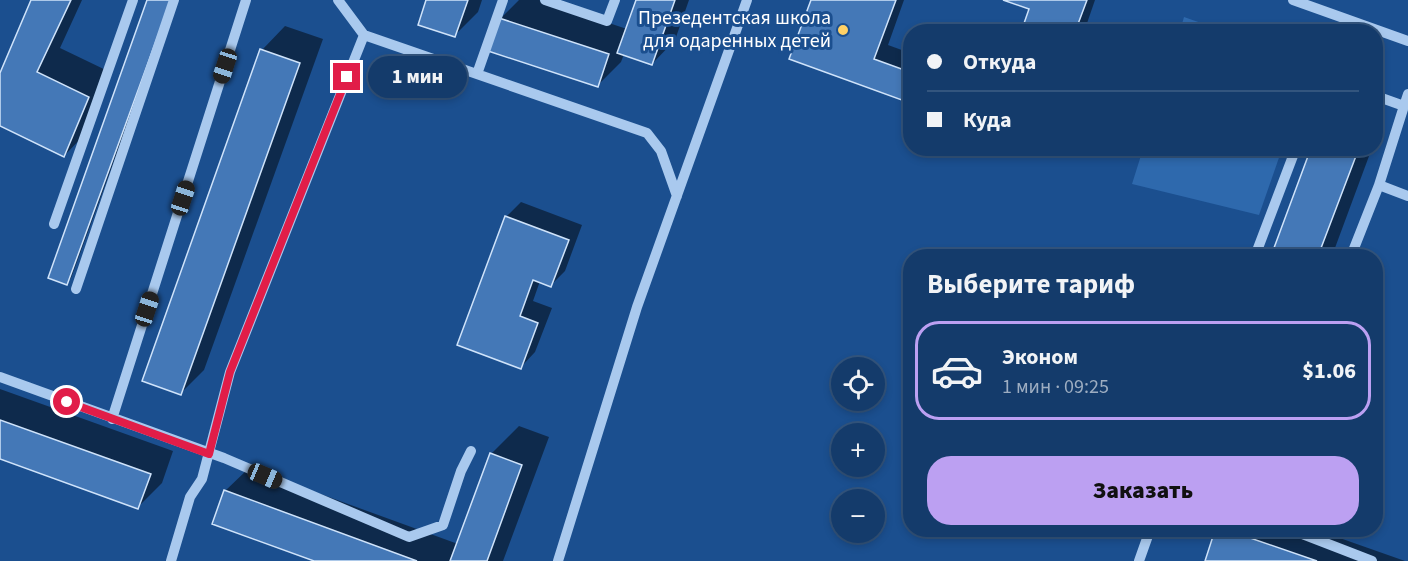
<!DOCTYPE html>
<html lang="ru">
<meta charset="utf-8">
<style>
:root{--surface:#143b6b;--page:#1d4271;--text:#f1f3f6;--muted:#9dadc1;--line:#33557e;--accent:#bca0f2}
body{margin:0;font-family:"Source Sans 3",sans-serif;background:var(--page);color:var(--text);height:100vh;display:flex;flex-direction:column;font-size:22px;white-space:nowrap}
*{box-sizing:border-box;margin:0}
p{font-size:20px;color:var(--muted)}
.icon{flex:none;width:33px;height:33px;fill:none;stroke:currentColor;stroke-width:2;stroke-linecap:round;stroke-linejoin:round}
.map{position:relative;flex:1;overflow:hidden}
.sheet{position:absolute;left:903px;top:249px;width:480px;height:288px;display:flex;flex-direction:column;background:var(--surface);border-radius:24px;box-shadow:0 3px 9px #0003,0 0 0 2px var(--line)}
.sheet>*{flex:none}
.guide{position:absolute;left:903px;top:24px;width:480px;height:132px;border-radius:24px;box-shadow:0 3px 9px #0003,0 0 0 2px var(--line);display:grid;align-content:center;height:132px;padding:0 24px;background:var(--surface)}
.controls{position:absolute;left:831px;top:357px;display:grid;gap:12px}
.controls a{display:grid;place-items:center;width:54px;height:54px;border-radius:50%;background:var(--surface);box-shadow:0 3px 9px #0003,0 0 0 2px var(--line);font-size:30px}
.end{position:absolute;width:27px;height:27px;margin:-14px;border:8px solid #e11d48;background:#fff;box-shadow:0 0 0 3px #fff}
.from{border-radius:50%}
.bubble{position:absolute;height:42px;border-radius:21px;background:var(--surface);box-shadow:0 3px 9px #0003,0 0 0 2px var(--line);font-size:20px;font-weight:800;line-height:42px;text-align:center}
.car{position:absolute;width:18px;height:36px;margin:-18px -9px;border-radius:8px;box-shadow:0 0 4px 2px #0007;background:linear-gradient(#222 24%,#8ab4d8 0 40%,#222 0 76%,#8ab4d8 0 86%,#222 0)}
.guide b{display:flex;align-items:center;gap:21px;height:57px;font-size:22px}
.guide b+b{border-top:2px solid var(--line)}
.guide i{width:15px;height:15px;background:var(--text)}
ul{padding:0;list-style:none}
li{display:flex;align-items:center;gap:18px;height:99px;margin:0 12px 9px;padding:0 12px;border:3px solid transparent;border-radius:24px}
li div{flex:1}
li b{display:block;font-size:22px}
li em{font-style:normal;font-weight:800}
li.active{border-color:var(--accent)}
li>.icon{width:54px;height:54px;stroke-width:1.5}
h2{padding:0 24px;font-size:27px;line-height:72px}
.action{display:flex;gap:12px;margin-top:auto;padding:12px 24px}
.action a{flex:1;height:69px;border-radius:24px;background:var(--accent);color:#111;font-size:24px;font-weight:800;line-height:69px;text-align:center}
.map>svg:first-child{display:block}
.green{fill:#2e69ad}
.shadow{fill:#0007}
.building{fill:#4478b7;stroke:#cfe3fa;stroke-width:1.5}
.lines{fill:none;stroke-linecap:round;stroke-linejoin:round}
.minor{stroke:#a9c9ee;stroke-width:10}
.route{stroke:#e11d48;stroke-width:8}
.poi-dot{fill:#ffd166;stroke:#1b4f8f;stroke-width:2}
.labels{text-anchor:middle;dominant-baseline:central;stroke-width:6;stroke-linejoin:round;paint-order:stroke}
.poi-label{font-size:20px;fill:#fff;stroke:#1b4f8f;text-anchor:end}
</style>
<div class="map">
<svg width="1408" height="561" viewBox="0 0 1408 561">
<rect width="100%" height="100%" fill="#1b4f8f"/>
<path class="green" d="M1184,17L1224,31H1180Z
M1143,149V148L1282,149L1259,215L1132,184Z"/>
<path class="shadow" d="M33,0H82L60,48L112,73L87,132L64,156L0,125V77Z
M148,0H173L71,278L67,283Z
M428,0H482L478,12L455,35Z
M519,0H539L627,29L637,0H689L675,40L652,64L624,54L621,62L597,86L500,19Z
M813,0H904L888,45L910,53V101L791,59Z
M1008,0H1095L1084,32H1022L1031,9Z
M285,26L323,39L204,370L181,393L262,50Z
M1376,121L1382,124L1376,140Z
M1313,148H1372L1332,256H1272Z
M521,202L582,225L565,271L551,285L540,281L533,301L552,308L535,352L521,367L506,217Z
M0,389L173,451L162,483L138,507L0,457Z
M519,426L549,437L503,561H318L225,491L249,468L458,544L491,454Z
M1217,530H1317L1405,561H1209L1206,560Z"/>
<path class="building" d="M31,0H71L37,72L89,97L64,157L0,126V73Z
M147,0H171L67,285L48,278Z
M426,0H468L455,37L418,25Z
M636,0H675L652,65L617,53Z
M811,0H896L874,59L910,72V103L789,59Z
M1003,0H1087L1075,32H1021L1029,9Z
M499,18L609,54L598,87L488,51Z
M260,49L300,63L181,395L142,381Z
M1311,148H1359L1318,256H1271Z
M505,216L569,240L551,287L533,280L520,316L538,323L521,369L457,345Z
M0,420L151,474L138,509L0,459Z
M490,453L522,465L487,561H450Z
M224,490L417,561H314L212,524Z
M1215,530H1227L1317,561H1205Z"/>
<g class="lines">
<path class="minor" d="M545,0L607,21L615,0
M1293,0L1408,41
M364,35L647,133L661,151L677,196
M477,74L503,0
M1376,96L1404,106L1408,94
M1379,185L1404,106
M54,224L133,0
M1255,256L1296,148
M1351,256L1379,185L1408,196
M76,289L174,0
M0,377L224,458L409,537L443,525L461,471L471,451
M112,419L246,0
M1292,530L1372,561
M171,561L190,497L202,479L230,372L364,35L338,0
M558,561L637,307L747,0
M1139,561L1150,530"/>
</g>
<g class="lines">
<path class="route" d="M67,402L209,454L230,372L347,77"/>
</g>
<circle class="poi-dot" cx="843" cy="30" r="6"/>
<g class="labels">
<g class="poi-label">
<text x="831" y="18">Презедентская школа<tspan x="831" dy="23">для одаренных детей</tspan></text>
</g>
</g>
</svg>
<div class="controls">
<a><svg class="icon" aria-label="locate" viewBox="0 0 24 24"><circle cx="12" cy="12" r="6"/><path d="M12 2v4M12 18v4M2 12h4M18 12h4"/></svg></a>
<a>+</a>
<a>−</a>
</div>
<i class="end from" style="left:67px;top:402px"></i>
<i class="end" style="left:347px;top:77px"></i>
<div class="bubble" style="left:368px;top:56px;width:99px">1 мин</div>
<i class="car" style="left:225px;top:66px;rotate:198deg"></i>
<i class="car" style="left:183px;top:198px;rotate:18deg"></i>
<i class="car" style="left:147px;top:309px;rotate:18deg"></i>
<i class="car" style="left:265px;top:476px;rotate:113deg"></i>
<div class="guide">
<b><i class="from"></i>Откуда</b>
<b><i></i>Куда</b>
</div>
<section class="sheet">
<h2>Выберите тариф</h2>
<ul>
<li class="active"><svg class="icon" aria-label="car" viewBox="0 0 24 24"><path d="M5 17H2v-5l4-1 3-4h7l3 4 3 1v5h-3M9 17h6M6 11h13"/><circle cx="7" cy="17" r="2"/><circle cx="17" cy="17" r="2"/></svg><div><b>Эконом</b><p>1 мин · 09:25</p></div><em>$1.06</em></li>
</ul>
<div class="action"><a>Заказать</a></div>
</section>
</div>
